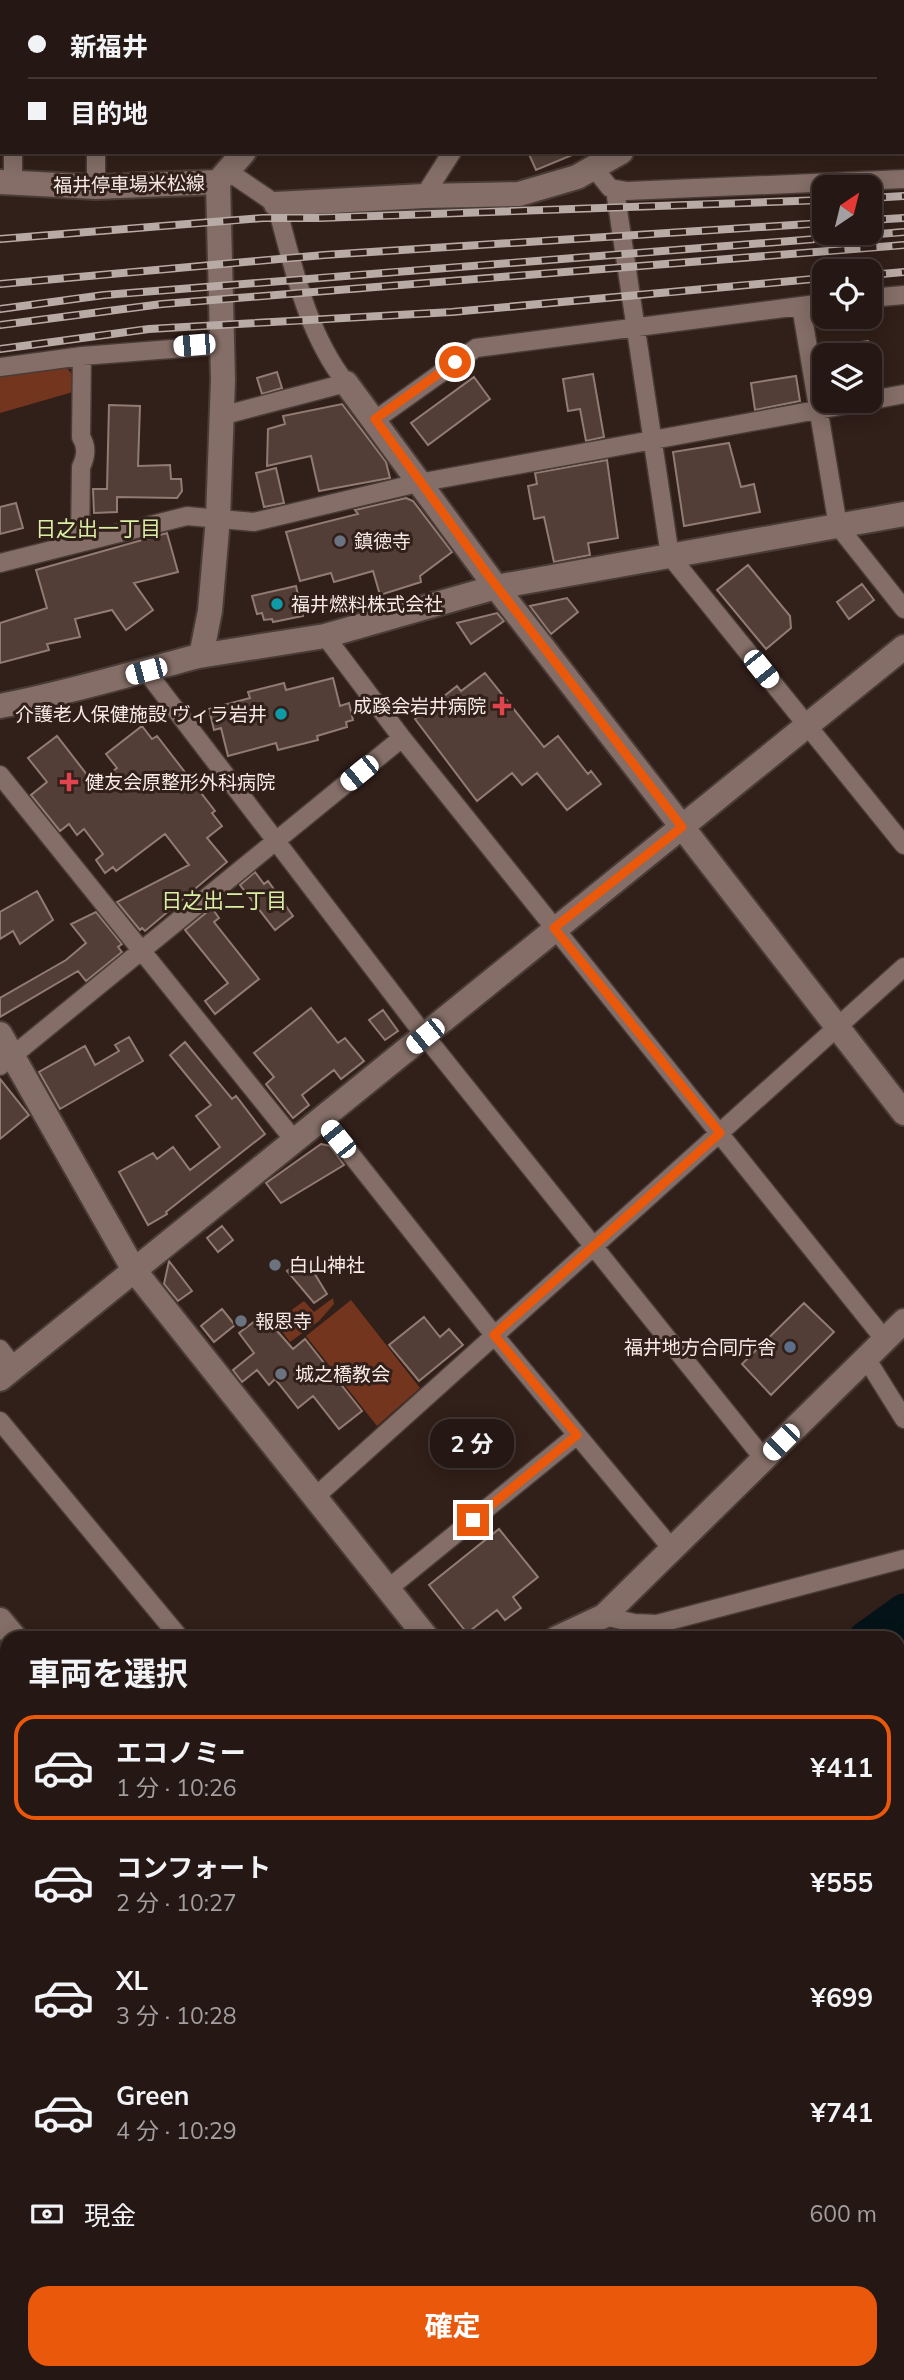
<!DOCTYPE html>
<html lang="ja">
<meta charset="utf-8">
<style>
:root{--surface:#251713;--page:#2d201c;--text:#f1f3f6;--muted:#a39fa0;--line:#423633;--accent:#ea580c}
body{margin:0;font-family:Mulish,"Noto Sans JP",sans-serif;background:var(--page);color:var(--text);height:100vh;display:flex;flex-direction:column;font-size:26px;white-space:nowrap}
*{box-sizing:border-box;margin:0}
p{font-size:23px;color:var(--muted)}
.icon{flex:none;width:38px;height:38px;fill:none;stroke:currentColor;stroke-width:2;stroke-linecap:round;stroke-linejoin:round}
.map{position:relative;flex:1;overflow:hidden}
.side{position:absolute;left:0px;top:1631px;width:905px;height:749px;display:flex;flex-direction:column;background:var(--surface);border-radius:21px 21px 0 0;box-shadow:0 4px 18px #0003,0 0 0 2px var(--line)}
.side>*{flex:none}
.hud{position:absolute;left:0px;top:0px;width:905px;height:154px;box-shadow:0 4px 18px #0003,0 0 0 2px var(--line);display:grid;align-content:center;height:154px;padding:0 28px;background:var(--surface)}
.needle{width:46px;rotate:35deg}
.controls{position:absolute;left:812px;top:175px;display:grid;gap:14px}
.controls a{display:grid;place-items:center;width:70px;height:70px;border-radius:14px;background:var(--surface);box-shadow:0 4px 18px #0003,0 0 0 2px var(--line);font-size:35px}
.end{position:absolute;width:32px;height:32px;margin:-16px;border:9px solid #ea580c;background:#fff;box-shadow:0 0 0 4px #fff}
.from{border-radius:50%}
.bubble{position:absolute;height:49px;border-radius:21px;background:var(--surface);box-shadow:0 4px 18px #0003,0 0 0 2px var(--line);font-size:23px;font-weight:700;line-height:49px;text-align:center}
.car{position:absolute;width:21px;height:42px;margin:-21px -10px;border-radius:9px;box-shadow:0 0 5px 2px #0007;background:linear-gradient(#fff 24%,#345 0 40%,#fff 0 76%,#345 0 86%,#fff 0)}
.hud b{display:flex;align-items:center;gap:24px;height:66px;font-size:26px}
.hud b+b{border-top:2px solid var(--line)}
.hud i{width:18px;height:18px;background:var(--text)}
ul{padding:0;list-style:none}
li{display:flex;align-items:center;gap:21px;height:105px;margin:0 14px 10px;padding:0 14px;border:4px solid transparent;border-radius:21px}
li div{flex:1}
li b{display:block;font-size:26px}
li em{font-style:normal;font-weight:700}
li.current{border-color:var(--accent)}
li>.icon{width:63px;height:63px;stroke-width:1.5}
h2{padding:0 28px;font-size:32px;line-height:84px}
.pay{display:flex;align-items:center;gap:18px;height:77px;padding:0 28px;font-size:26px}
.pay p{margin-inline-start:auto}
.action{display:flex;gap:14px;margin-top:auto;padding:14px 28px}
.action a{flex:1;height:80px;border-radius:21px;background:var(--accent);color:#fff;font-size:28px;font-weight:700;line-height:80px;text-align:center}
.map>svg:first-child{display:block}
.green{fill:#73351e}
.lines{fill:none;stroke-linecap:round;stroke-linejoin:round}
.river{stroke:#031318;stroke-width:33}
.building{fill:#523e37;stroke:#917b73;stroke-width:2}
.street-casing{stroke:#493b36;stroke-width:21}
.secondary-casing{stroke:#493b36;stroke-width:28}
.street{stroke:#846e67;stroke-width:18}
.secondary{stroke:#846e67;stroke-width:24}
.rail-casing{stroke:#b8aaa5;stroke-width:8}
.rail{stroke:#311f19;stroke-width:5;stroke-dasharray:16;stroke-linecap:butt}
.route{stroke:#ea580c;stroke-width:9}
.worship-dot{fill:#6b7280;stroke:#311f19;stroke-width:2.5}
.culture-dot{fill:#0f9aa8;stroke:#311f19;stroke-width:2.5}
.health-dot{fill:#e0444e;stroke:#311f19;stroke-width:2.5}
.service-dot{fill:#5c6f8a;stroke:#311f19;stroke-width:2.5}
.labels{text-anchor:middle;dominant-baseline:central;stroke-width:6;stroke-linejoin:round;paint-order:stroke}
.street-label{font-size:19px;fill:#f8ebe7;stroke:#311f19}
.poi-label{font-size:19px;fill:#f8ebe7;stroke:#311f19;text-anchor:start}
.neighbourhood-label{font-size:21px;fill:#d9efa4;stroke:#311f19}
</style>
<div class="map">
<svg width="904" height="2380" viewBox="0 0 904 2380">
<rect width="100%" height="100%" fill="#311f19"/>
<path class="green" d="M64,365L74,376L73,392L0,413V374Z
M333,1298L334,1304L319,1321L290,1342L275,1322L304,1301L314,1312Z
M351,1300L420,1388L377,1426L306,1336Z"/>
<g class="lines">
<path class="river" d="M865,1638L904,1610
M898,1647L904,1649
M0,1855L7,1853"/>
</g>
<path class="building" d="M528,152H577V153L536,170Z
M868,341L870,355H829L828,346Z
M277,372L282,388L262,394L257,378Z
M593,374L604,437L586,441L580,409L568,411L563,379Z
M796,376L800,401L755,410L751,383Z
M474,377L490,399L428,445L411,423Z
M342,404L386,462L390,478L319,491L311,456L267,466L268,429L285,424L283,416Z
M109,405L140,406L138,466L170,465L171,479H181L182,491L177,498L117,497V512L94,513L93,489H107Z
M729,443L741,487L754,484L760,512L684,526L673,452Z
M607,460L618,538L588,543L590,555L554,562L544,517L534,519L528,486L537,484L535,473Z
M276,468L284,503L264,507L256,473Z
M406,498L413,501L452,552L420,576L421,582L380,595L373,571L334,582L331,573L300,581L286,532L358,514L355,510Z
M16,503L23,528L0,534V507Z
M167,533L178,572L134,583L153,610L126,630L112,610L75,619L80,637L47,644L49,650L0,663V623L47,608L36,570Z
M748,565L790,616L791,628L766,649L717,590Z
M862,584L874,600L849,619L837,602Z
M296,586L303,616L273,622L272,619L264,620L262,613L257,614L252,596Z
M567,598L578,612L551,634L530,606Z
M497,613L504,621L471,644L457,623Z
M485,673L544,747L558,736L588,774L591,771L601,784L567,810L537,773L522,785L512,773L477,801L415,719L457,686L461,691Z
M333,678L340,706L349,703L353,720L346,722L347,727L317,736L318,740L278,750L276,743L228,756L221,728L214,730L209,709L250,698L248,692L284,683L286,690Z
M142,726L152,739L157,736L215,811L212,813L222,826L207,838L227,862L145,931L142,928L140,930L117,902L189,865L165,834L116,871L113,867L105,873L96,860L103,854L84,829L77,835L69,824L60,831L31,795L47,782L28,758L57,736L95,785L117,768L106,754Z
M255,872L264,884L268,881L293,916L275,930L240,885Z
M37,891L53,920L20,944L13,931L0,939V912Z
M212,908L219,918L214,922L259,979L215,1014L205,1001L228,983L185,930Z
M96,912L122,944L118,947L122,952L86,981L78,971L0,1017V998L66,960L86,943L71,924Z
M311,1008L338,1043L345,1038L364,1061L341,1079L334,1070L302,1095L309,1105L293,1118L266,1084L274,1077L254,1053Z
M383,1010L398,1031L385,1040L369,1020Z
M129,1037L143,1061L60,1109L39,1072L85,1046L95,1065L119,1051L115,1045Z
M185,1042L232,1099L236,1096L265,1134L166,1212L167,1214L148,1225L119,1172L153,1153L157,1159L173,1147L190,1170L220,1147L196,1116L211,1105L170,1055Z
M0,1079L29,1115L0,1139Z
M321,1144L330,1146L344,1165L281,1203L266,1183Z
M222,1226L233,1240L218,1252L207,1238Z
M305,1258L327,1294L314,1303L287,1271Z
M169,1261L192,1291L178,1301L164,1284Z
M804,1303L834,1332L771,1395L742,1364Z
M222,1309L235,1325L214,1342L201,1326Z
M263,1315L293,1349L305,1339L362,1411L339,1429L313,1396L298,1408L275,1379L269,1385L257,1370L242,1382L233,1370L254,1353L239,1333Z
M424,1317L440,1337L449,1329L463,1345L419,1381L389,1345Z
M499,1529L538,1577L513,1597L521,1608L505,1620L497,1610L467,1633L429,1585Z"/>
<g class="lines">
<defs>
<path id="street" d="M73,0L76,2
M374,0L377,2
M179,2L180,0
M552,2L553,0
M0,126L2,127
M594,168L610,188L627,191L904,179
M13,183V152
M96,187V152
M615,190L670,556L904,845
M424,196L452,152
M870,298L904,295
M801,306L838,526L904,609
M0,367L82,356L223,345
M221,416L346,383C306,332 293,265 276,204L229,172
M375,420L476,348L824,303
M80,541L81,467C86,457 87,446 81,437L82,356
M0,563L187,516L254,522L418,483L904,394
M325,636L402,738L885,1340
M146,671L425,1036L764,1459
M0,775L294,1140
M0,1066L402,738
M322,1118L494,1335L673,1550
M0,1349L14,1367
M866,1358L904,1419
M0,1421L180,1638
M315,1497L904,967
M389,1588L577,1435
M604,1616L634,1623L657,1624L904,1559
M898,1733L904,1734
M898,1890L904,1880
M0,1914L7,1912
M0,1980L7,1985
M898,2005L904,2010
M898,2120L904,2124
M0,2157L7,2163
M898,2309L904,2314
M0,2330L7,2336
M57,2373L66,2380
M283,2373L293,2380
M311,2380L316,2373"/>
<path id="secondary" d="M345,2L346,0
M888,2L891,0
M0,182L96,187L218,182L244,152
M276,204L424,196L519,194L577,177L621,152
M346,383L496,587L904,1113
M199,656L325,636L496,587L904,514
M0,706C68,693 133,673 199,656L202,651L210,611L218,518L223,379L218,182
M0,1034L134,1270L427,1638
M0,1379L904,647
M0,1620L15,1638
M557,1638L604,1616L904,1321
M0,1673L7,1681
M0,2306L7,2296
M803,2373L812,2380"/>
</defs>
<use href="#street" class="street-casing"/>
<use href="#secondary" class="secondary-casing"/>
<use href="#street" class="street"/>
<use href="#secondary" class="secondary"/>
<defs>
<path id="rail" d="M870,198L904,196
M870,220L904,218
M0,239L263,218H319L824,200
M870,275L904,272
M0,284L324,255L824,223
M0,309L104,295L904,232
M0,325L162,304L904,245
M0,349L149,329L452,312L824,278"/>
</defs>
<use href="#rail" class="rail-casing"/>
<use href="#rail" class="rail"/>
</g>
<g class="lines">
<path class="route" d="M455,362L375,419L488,575L682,827L554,928L720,1133L494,1335L577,1435L473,1520"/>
</g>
<g class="worship-dot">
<circle cx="340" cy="541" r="7"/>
<circle cx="275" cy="1265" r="7"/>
<circle cx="241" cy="1321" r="7"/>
<circle cx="281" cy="1374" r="7"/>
</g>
<g class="culture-dot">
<circle cx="277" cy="604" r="7"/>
<circle cx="281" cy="714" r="7"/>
</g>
<g class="health-dot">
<path d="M498.5 695.5h7v7h7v7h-7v7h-7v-7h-7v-7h7z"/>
<path d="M65.5 771.5h7v7h7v7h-7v7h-7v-7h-7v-7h7z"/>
</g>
<circle class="service-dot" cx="790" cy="1347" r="7"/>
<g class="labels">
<g class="street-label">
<text transform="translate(129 184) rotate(-1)">福井停車場米松線</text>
</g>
<g class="poi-label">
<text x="354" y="541">鎮徳寺</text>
<text x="291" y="604">福井燃料株式会社</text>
<text x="486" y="706" text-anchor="end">成蹊会岩井病院</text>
<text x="267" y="714" text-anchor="end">介護老人保健施設 ヴィラ岩井</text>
<text x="85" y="782">健友会原整形外科病院</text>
<text x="289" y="1265">白山神社</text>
<text x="255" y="1321">報恩寺</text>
<text x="776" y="1347" text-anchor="end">福井地方合同庁舎</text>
<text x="295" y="1374">城之橋教会</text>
</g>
<g class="neighbourhood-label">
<text x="98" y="528">日之出一丁目</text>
<text x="224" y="900">日之出二丁目</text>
</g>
</g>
</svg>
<div class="controls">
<a><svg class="needle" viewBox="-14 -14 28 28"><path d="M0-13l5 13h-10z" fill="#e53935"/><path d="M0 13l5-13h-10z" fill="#a39fa0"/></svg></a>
<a><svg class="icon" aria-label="locate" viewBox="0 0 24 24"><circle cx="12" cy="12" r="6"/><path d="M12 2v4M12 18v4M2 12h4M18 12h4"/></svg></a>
<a><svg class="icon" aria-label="layers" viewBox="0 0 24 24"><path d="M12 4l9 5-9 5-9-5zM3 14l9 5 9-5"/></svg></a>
</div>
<i class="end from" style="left:455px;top:362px"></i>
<i class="end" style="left:473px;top:1520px"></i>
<div class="bubble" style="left:430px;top:1419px;width:84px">2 分</div>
<i class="car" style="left:194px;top:345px;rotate:265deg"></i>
<i class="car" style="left:761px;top:669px;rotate:141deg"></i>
<i class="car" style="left:146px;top:671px;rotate:255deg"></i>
<i class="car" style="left:359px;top:773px;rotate:231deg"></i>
<i class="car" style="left:425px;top:1036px;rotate:231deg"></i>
<i class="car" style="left:338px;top:1139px;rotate:321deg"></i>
<i class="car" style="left:781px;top:1442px;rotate:225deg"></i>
<div class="hud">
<b><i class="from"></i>新福井</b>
<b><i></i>目的地</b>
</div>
<section class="side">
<h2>車両を選択</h2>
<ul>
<li class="current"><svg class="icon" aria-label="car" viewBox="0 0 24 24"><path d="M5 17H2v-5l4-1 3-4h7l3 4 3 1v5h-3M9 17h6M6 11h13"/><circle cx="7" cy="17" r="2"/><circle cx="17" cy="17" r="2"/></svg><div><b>エコノミー</b><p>1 分 · 10:26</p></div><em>¥411</em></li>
<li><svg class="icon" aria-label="car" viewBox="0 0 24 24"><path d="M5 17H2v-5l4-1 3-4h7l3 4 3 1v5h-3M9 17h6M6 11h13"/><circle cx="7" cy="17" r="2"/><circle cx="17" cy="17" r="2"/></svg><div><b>コンフォート</b><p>2 分 · 10:27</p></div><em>¥555</em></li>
<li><svg class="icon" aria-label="car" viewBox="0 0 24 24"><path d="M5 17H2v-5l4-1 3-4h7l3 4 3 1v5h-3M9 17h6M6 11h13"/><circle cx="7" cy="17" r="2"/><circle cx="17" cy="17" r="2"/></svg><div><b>XL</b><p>3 分 · 10:28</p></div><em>¥699</em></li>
<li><svg class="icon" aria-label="car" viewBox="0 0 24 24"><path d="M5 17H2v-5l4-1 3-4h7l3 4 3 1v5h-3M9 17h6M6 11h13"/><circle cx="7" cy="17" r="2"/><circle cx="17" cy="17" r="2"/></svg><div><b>Green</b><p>4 分 · 10:29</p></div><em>¥741</em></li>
</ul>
<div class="pay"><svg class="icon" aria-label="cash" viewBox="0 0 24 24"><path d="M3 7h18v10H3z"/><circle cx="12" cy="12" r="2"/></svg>現金<p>600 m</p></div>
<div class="action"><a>確定</a></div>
</section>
</div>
